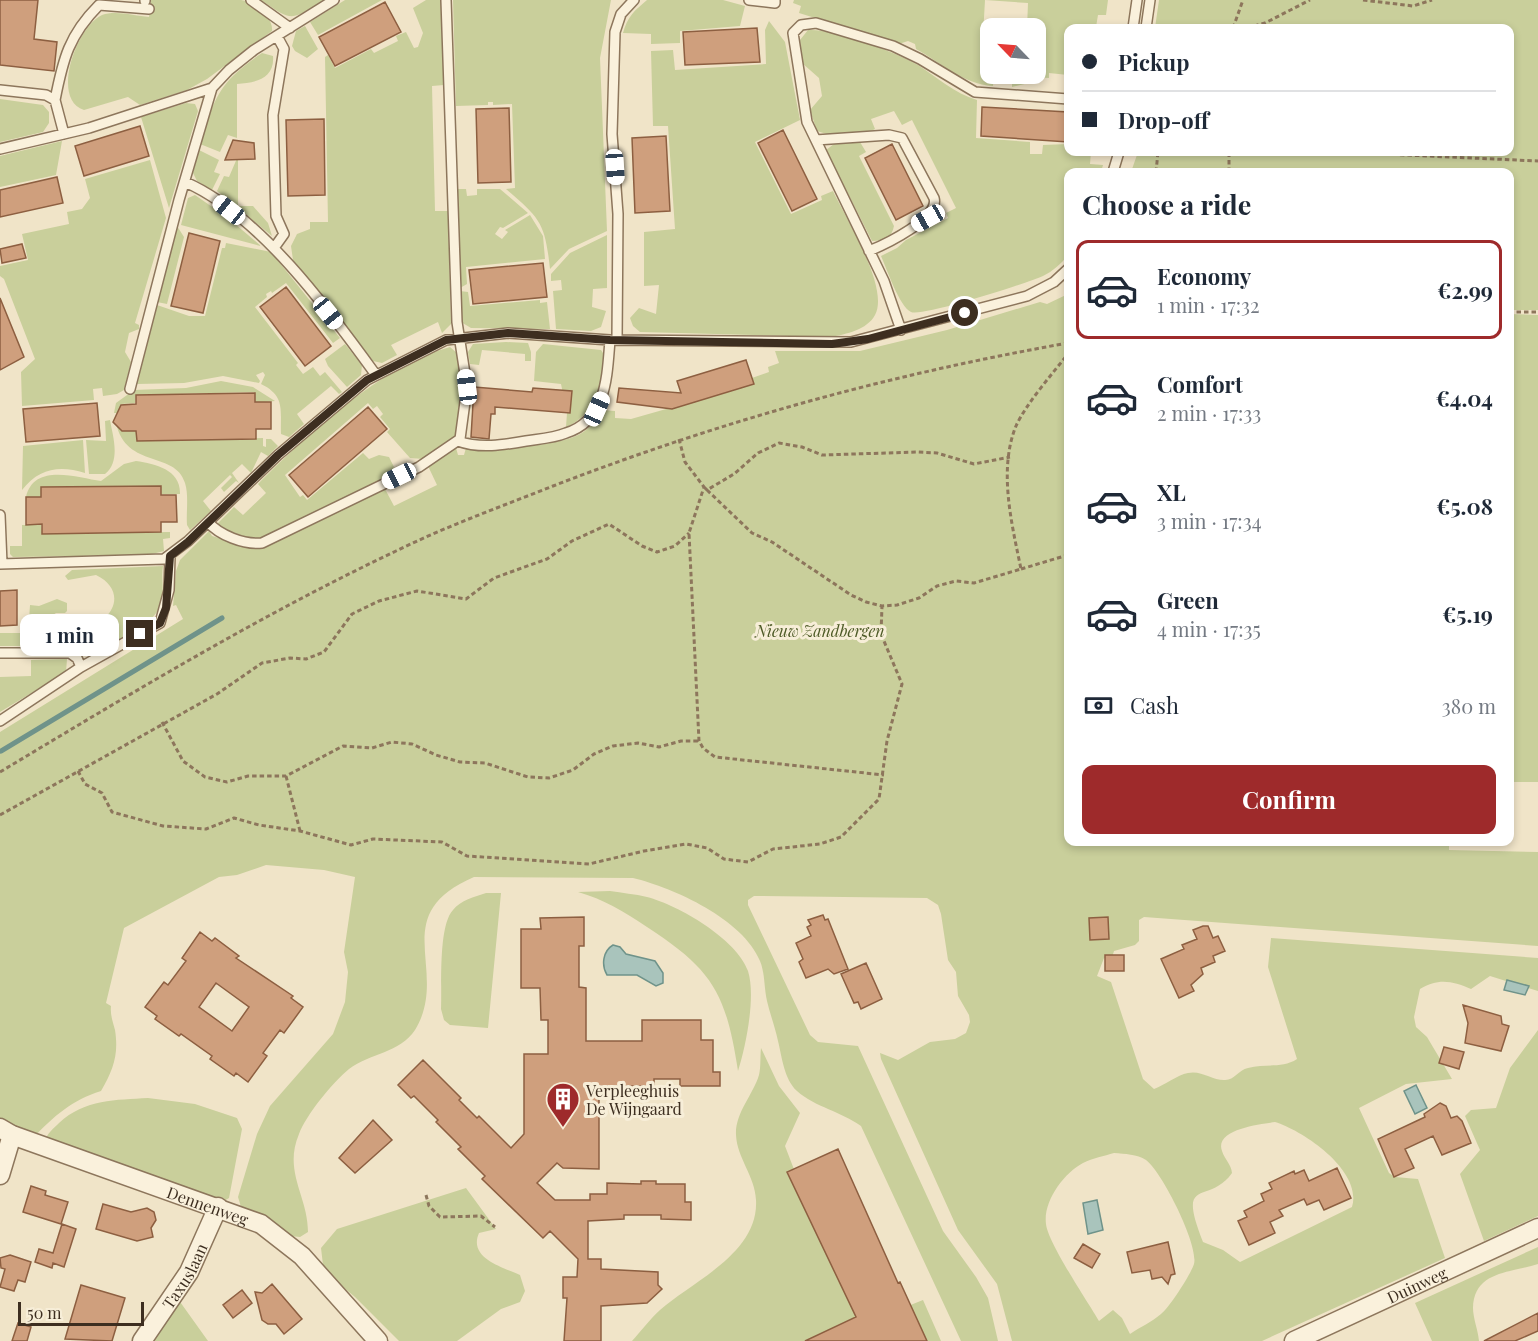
<!DOCTYPE html>
<meta charset="utf-8">
<style>
:root{--surface:#fff;--page:#f6f6f7;--text:#1f2937;--muted:#747a83;--line:#e0e1e3;--accent:#9e2a2b}
body{margin:0;font-family:"Playfair Display",serif;background:var(--page);color:var(--text);height:100vh;display:flex;flex-direction:column;font-size:22px;white-space:nowrap}
*{box-sizing:border-box;margin:0}
p{font-size:20px;color:var(--muted)}
.icon{flex:none;width:33px;height:33px;fill:none;stroke:currentColor;stroke-width:2;stroke-linecap:round;stroke-linejoin:round}
.map{position:relative;flex:1;overflow:hidden}
.side{position:absolute;left:1064px;top:168px;width:450px;height:678px;display:flex;flex-direction:column;background:var(--surface);border-radius:12px;box-shadow:0 3px 9px #0003}
.side>*{flex:none}
.guide{position:absolute;left:1064px;top:24px;width:450px;height:132px;border-radius:12px;box-shadow:0 3px 9px #0003;display:grid;align-content:center;height:132px;padding:0 18px;background:var(--surface)}
.needle{width:39px;rotate:295deg}
.buttons{position:absolute;left:980px;top:18px;display:grid;gap:12px}
.buttons a{display:grid;place-items:center;width:66px;height:66px;border-radius:12px;background:var(--surface);box-shadow:0 3px 9px #0003;font-size:30px}
.scale{position:absolute;left:18px;bottom:15px;width:126px;box-sizing:border-box;padding-left:6px;border:3px solid #3d2e20;border-top:0;font-size:16px;line-height:21px;white-space:nowrap;color:#3d2e20;-webkit-text-stroke:4px #f7eed8;paint-order:stroke}
.end{position:absolute;width:27px;height:27px;margin:-14px;border:8px solid #3d2e20;background:#fff;box-shadow:0 0 0 3px #fff}
.from{border-radius:50%}
.bubble{position:absolute;height:42px;border-radius:12px;background:var(--surface);box-shadow:0 3px 9px #0003;font-size:20px;font-weight:700;line-height:42px;text-align:center}
.car{position:absolute;width:18px;height:36px;margin:-18px -9px;border-radius:8px;box-shadow:0 0 4px 2px #0007;background:linear-gradient(#fff 24%,#345 0 40%,#fff 0 76%,#345 0 86%,#fff 0)}
.guide b{display:flex;align-items:center;gap:21px;height:57px;font-size:22px}
.guide b+b{border-top:2px solid var(--line)}
.guide i{width:15px;height:15px;background:var(--text)}
ul{padding:0;list-style:none}
li{display:flex;align-items:center;gap:18px;height:99px;margin:0 12px 9px;padding:0 6px;border:3px solid transparent;border-radius:12px}
li div{flex:1}
li b{display:block;font-size:22px}
li em{font-style:normal;font-weight:700}
li.current{border-color:var(--accent)}
li>.icon{width:54px;height:54px;stroke-width:1.5}
h2{padding:0 18px;font-size:27px;line-height:72px}
.pay{display:flex;align-items:center;gap:15px;height:66px;padding:0 18px;font-size:22px}
.pay p{margin-inline-start:auto}
.cta{display:flex;gap:12px;margin-top:auto;padding:12px 18px}
.cta a{flex:1;height:69px;border-radius:12px;background:var(--accent);color:#fff;font-size:24px;font-weight:700;line-height:69px;text-align:center}
.map>svg:first-child{display:block}
.green{fill:#c9cf9b;fill-rule:evenodd}
.water{fill:#a9c4bc;stroke:#6f938a;stroke-width:1.5}
.lines{fill:none;stroke-linecap:round;stroke-linejoin:round}
.stream{stroke:#6f938a;stroke-width:5}
.building{fill:#cf9f7d;stroke:#8d5f41;stroke-width:1.5;fill-rule:evenodd}
.lane-casing{stroke:#8d765c;stroke-width:12}
.street-casing{stroke:#8d765c;stroke-width:21}
.path{stroke:#8d765c;stroke-width:3;stroke-dasharray:4.5 3;stroke-linecap:butt}
.lane{stroke:#faf1dc;stroke-width:9}
.street{stroke:#faf1dc;stroke-width:18}
.route{stroke:#3d2e20;stroke-width:8}
.labels{text-anchor:middle;dominant-baseline:central;stroke-width:6;stroke-linejoin:round;paint-order:stroke}
.park-label{font-size:16px;font-style:italic;fill:#4d5a26;stroke:#f7eed8}
.poi-label{font-size:16px;fill:#3d2e20;stroke:#f7eed8;text-anchor:start}
.street-label{font-size:16px;fill:#3d2e20;stroke:#f7eed8}
</style>
<div class="map">
<svg width="1538" height="1341" viewBox="0 0 1538 1341">
<rect width="100%" height="100%" fill="#f0e4c8"/>
<path class="green" d="M151,0C180,0 213,0 241,0C254,2 274,18 272,31L207,79L187,90L140,105L128,97L84,110C50,99 77,26 102,15C116,10 135,16 149,17Z
M261,0H324C291,21 293,22 261,0Z
M345,0H382L318,35L310,22Z
M426,0H442L444,85L432,86L435,211H448L451,324L442,333L438,322L391,345L397,355L382,363L373,361L293,260L291,246L297,234L310,229V222H328L325,57L328,55L335,68L371,49L374,53L398,41L396,36L406,32L414,48L418,47L423,33L413,8Z
M453,0H611L600,58L607,231L569,249L550,269C545,223 541,219 506,189L515,188L512,104L493,105V102H488V105L456,106Z
M647,0H723L745,6L740,26L680,31V43L651,44V34L623,33C627,17 635,10 647,0Z
M794,0H1108L1106,15H1098L1096,27L1100,28H1068V75L1049,73V78L1031,77L1029,83L1012,87V74H1035V28H1027L1028,3L985,0L981,71L994,74L993,86C962,84 942,63 916,49L915,44L908,41L899,44L799,13L801,6L793,3Z
M1159,0H1538V310H1509V172H1131L1138,152H1509V28H1155Z
M769,21L785,42L800,120L755,142L791,214L822,200L821,196L833,191C845,217 890,288 875,315C867,330 846,334 831,337L640,332L633,326L630,318L639,308L656,314L659,285L644,286V232L675,229L668,126H653L651,51L673,50L675,70L766,64L765,30Z
M305,26L318,49L307,58L295,51L292,46L296,31Z
M808,30C832,28 896,52 918,65C938,78 954,93 977,100L976,138L1030,142V154H1042L1043,145L1068,144V152H1091L1090,164L1103,165L1101,172H1068V255C1061,264 1053,271 1043,276C1027,283 923,317 911,312C899,306 887,269 881,256L897,248L906,240L948,218L946,213L956,208L912,120L902,125L894,111L871,119L875,129L869,132L830,135L817,131L810,110L822,96L819,78L802,63L800,40Z
M262,53L273,56C275,79 255,83 237,84V138L228,135L220,152L200,144C215,96 219,82 262,53Z
M0,99L43,105L49,112V123L43,132L0,142Z
M186,103L195,104L198,111L169,208L141,117Z
M62,141L56,175L0,187V156Z
M860,142L866,152L859,156L894,226C892,238 883,241 872,241L826,150L834,144Z
M199,150L219,160L214,172L220,174L212,190L197,181L193,173Z
M238,156V206H253L268,223L272,236L217,191L224,176L229,177Z
M150,160L166,218L135,323L139,325V329L129,333L125,352L131,362L124,390L117,394L103,396L102,388L93,389L94,400L22,406L21,372L35,359L4,279L0,276V266L28,260L22,234L69,224L67,212L82,209L90,198L85,179Z
M458,189H466L467,196L477,195V189H500L528,213L503,228L500,227L495,234L502,239L508,232L505,230L530,215L543,236L545,259L466,267L467,284L460,288Z
M195,195L228,218L261,246L181,225L188,198Z
M177,226L184,237L167,304L157,302Z
M607,235V288L593,289L592,307L606,311L601,327L591,331L556,329L553,291L562,290L561,280L551,281V274L570,253Z
M226,243L271,252L340,338L333,343L286,283L272,293L271,291L266,294L267,297L255,307L298,363L296,365L303,374L313,367L320,376L325,372L342,392L339,394L331,386L297,414L304,424L289,437L281,434C280,411 286,396 261,384L265,375L263,372L256,375L260,381L259,383L223,376L184,383L137,384L157,305L189,316H205L222,248H225Z
M460,291L468,292L470,306L540,300V303L547,302L550,329L471,328L461,322Z
M1068,294V842H1449V850L1538,852V946L1144,917L1139,920V941L1135,945L1114,951L1111,961L1104,958L1097,976L1111,982L1143,1079L1154,1089C1165,1085 1177,1075 1188,1073C1201,1070 1212,1080 1224,1080C1234,1081 1238,1070 1248,1068C1265,1063 1282,1069 1297,1059L1268,967L1271,938L1538,958V991L1490,976L1471,989C1453,981 1438,978 1420,989L1414,1017L1416,1027L1427,1037L1452,1079L1406,1084L1359,1108L1389,1173L1395,1177L1418,1179L1445,1258L1262,1341H1012L997,1284L958,1230L881,1059L880,1053L898,1060L930,1042L955,1039L966,1033L970,1022L969,1015L958,996L956,972L948,960L941,914L938,905L927,898L754,896L748,900V905L810,1035L818,1042L858,1046L943,1231L976,1277L988,1298L998,1341H961L861,1126C842,1112 815,1107 797,1091C784,1079 782,1057 778,1041C775,1027 770,1014 767,1001C764,988 765,973 760,961C743,919 674,888 633,878L474,877C385,915 451,971 415,1030C400,1053 370,1053 349,1069C333,1082 306,1115 299,1134C283,1172 308,1196 308,1232L300,1237L290,1236L241,1207L238,1197L257,1134L270,1106L333,1034L345,1002L348,972L344,952L355,877L324,870L266,865L237,875L219,877L124,928L106,1003L111,1006C110,1015 113,1022 115,1030C119,1055 113,1070 101,1091C72,1100 54,1116 33,1138L0,1122V732L183,619L176,605L173,606L176,571L180,560L209,531L212,536L258,549L385,489L394,506L437,485L428,466L456,448L458,455H464L466,448C494,450 550,447 576,436C588,431 595,421 601,410L615,411V418L631,419L754,384L752,378L769,372L768,367L779,363L775,351H860L947,330L1040,302L1047,304ZM1275,1122C1304,1131 1363,1171 1352,1207L1240,1262L1223,1250L1203,1242C1176,1174 1209,1206 1232,1173C1231,1164 1225,1160 1222,1151C1214,1129 1261,1124 1275,1122ZM1114,1153C1125,1154 1137,1154 1146,1160C1162,1172 1199,1245 1194,1264C1191,1274 1169,1308 1161,1314C1152,1322 1140,1327 1130,1334L1122,1318L1113,1310L1099,1321C1088,1302 1048,1243 1046,1224C1043,1201 1064,1173 1083,1163C1093,1158 1104,1156 1114,1153Z
M1509,314L1538,315V782H1509Z
M506,342L528,343L531,352V361H525V354L482,350L479,365L470,364L468,352L473,344Z
M345,344L362,365L361,375L347,387L328,366L325,359Z
M543,344L601,350L605,356C602,384 594,416 566,427L567,413L561,384L534,381L536,352Z
M450,347L458,354L461,386L456,437L423,459L410,458L387,432L390,429L380,417L383,414L377,406L373,409L368,403L285,475L300,497L303,495L307,500L363,453L369,459L379,455L389,457L394,467L389,476L261,539H253L219,528L218,523L234,507L243,515L266,493L258,484C308,434 381,366 450,347Z
M221,381L253,387L275,401L255,403L254,392L136,395L135,403L121,404L119,413H114L116,403L134,390L186,388Z
M115,417H120L121,431L136,430L137,441L263,438V446L266,447V439H271L278,446L268,456L261,452L251,473L242,464L232,473L239,483L236,481L224,492L221,488L232,477L230,475L203,501L211,511L190,530L187,525C186,512 189,496 185,483C175,449 122,471 115,417Z
M110,420C113,437 121,461 105,474H89L86,440L106,441L105,421Z
M83,440L85,473C60,465 39,468 22,490L23,446Z
M136,461C156,464 181,470 180,494H161L160,486L41,488V497H26C34,462 78,478 101,481L124,464Z
M22,525H41L42,533L170,532V538L163,539L164,551L148,555L13,557L10,554V546H22Z
M163,566C161,577 164,589 162,600C157,624 126,635 108,647L99,641L87,656L84,655L82,627C113,624 129,591 96,575L68,580L65,576L72,570Z
M57,599L67,603V611L65,613H56L42,622L29,620L30,605L39,606Z
M0,633H24V646H0Z
M67,659L66,672L0,712V677L31,676V660Z
M610,891C622,893 635,894 647,897C678,905 737,939 748,971C756,996 746,1046 738,1071C726,993 713,970 647,927C625,912 603,899 578,892Z
M486,893H501L488,1028L450,1025L444,1020L441,1009C442,986 438,926 453,910C461,900 474,897 486,893Z
M1538,1030V1216L1484,1241L1460,1174L1480,1150L1465,1116L1471,1110L1496,1108L1510,1068Z
M761,1048L779,1086L800,1113L785,1146L795,1172L898,1310L923,1300L941,1341H632C641,1331 650,1319 660,1310C693,1281 759,1253 756,1200C755,1176 737,1158 736,1135C735,1113 753,1095 759,1075C761,1067 760,1057 761,1048Z
M148,1098L195,1104L237,1118L242,1129L229,1198L224,1201L45,1142C47,1133 53,1129 59,1123C85,1099 116,1100 148,1098Z
M466,1188L496,1229L479,1233C468,1258 502,1267 520,1275L525,1291L520,1302L501,1309L457,1341H399L355,1297L327,1274L323,1265L321,1248L337,1229Z
M1538,1247V1264C1512,1273 1474,1270 1473,1308C1473,1318 1478,1330 1479,1341H1432L1415,1303Z
M178,1299L208,1341H148Z"/>
<path class="water" d="M613,945L620,947L626,954L655,961L663,973V983L656,986L637,975H607C601,965 603,951 613,945Z
M1507,980L1529,986L1525,995L1504,990Z
M1416,1085L1427,1108L1415,1114L1404,1091Z
M1097,1200L1103,1230L1088,1234L1083,1203Z"/>
<g class="lines">
<path class="stream" d="M1,751L222,618"/>
</g>
<path class="building" d="M0,0H38L34,39L57,42L54,71L0,65Z
M385,2L401,32L335,66L319,37Z
M757,28L760,62L685,65L683,32Z
M982,107L1068,112V142L981,136Z
M509,108L511,182L478,183L476,109Z
M324,119L325,195L288,196L286,120Z
M140,126L149,156L84,176L75,146Z
M783,130L817,199L792,211L758,143Z
M666,136L670,211L635,213L632,138Z
M233,140L254,143L255,159L225,160Z
M892,144L923,206L896,220L865,158Z
M57,177L63,203L0,217V190Z
M189,233L220,241L203,313L171,306Z
M22,244L26,258L2,263L0,249Z
M543,263L547,297L473,304L469,270Z
M286,287L331,346L305,366L260,307Z
M0,298L24,357L0,370Z
M746,360L754,384L672,409L617,402L619,388L681,393L677,381Z
M474,387L532,392L533,388L572,391L570,413L495,407V414H491L489,439L471,437Z
M255,393V402H271V429H256V439L137,441L136,431H122L113,422L121,405L136,404V395Z
M97,403L100,436L26,442L23,409Z
M368,407L387,429L308,497L289,475Z
M161,486V495H176L177,522H161V532L42,534V524L26,525V497H41V487Z
M17,590V625L0,626V591Z
M823,915L825,920L828,919L848,969L834,974L828,969L806,978L799,962L803,959L796,943L811,936L807,927L811,925L808,920Z
M584,917V946H579V987L586,988V1041H642V1020H701V1040H713V1072H720V1086H680V1079H654V1086H599V1169L563,1168L557,1163L537,1183L555,1200H590V1194H607V1183L641,1184V1181H656V1184H685V1202H691V1220L661,1219V1215H624V1219L588,1221V1259H601V1269L658,1272V1285L662,1289L647,1303L601,1306V1341H564L567,1298H563V1277H577L578,1259L550,1231L543,1238L482,1179L485,1176L458,1149L461,1147L436,1122L438,1120L414,1096L411,1098L398,1085L423,1060L461,1098L459,1100L477,1118L479,1116L511,1148L524,1134V1054H548V1020H541L540,988H521V929H541L540,918Z
M1108,917L1109,939L1090,940L1089,918Z
M1203,926H1208L1213,938L1218,936L1225,951L1213,956L1215,962L1201,968L1203,974L1191,985L1194,991L1179,998L1161,959L1184,949L1182,945L1197,939L1193,930Z
M200,932L212,941L215,938L239,956L236,958L293,996L291,998L303,1007L284,1033L280,1030L263,1053L267,1056L248,1082L236,1073L234,1076L210,1059L212,1056L181,1034L179,1036L155,1019L157,1016L145,1007L164,982L168,985L186,961L182,958ZM216,983L249,1007L232,1031L199,1007Z
M1105,955H1124V971H1105Z
M866,963L882,999L861,1009L858,1002L854,1003L841,974Z
M1463,1005L1501,1016L1502,1024L1509,1026L1501,1051L1465,1043L1468,1023Z
M1444,1047L1464,1052L1459,1069L1439,1063Z
M1440,1103L1446,1106L1451,1118L1457,1116L1462,1121L1471,1143L1442,1155L1433,1136L1405,1149L1414,1168L1394,1177L1378,1139L1425,1117L1424,1114Z
M373,1120L392,1140L355,1173L339,1158Z
M838,1149L898,1283L900,1282L927,1341H805L856,1317L787,1172Z
M1337,1168L1351,1198L1324,1210L1319,1200L1307,1205L1304,1199L1279,1210L1283,1216L1270,1222L1275,1233L1249,1245L1238,1221L1247,1217L1244,1211L1264,1201L1261,1194L1272,1189L1269,1183L1294,1171L1295,1174L1304,1170L1309,1181Z
M31,1186L46,1191L45,1195L68,1202L61,1224L23,1212Z
M103,1204L131,1212L147,1208L154,1212L156,1220L151,1228L153,1237L137,1241L96,1229Z
M62,1224L76,1229L64,1267L53,1263L52,1268L35,1262L39,1249L53,1253Z
M1168,1242L1175,1274L1171,1275L1168,1284L1162,1277L1152,1279L1150,1270L1132,1273L1127,1252Z
M1083,1244L1100,1254L1092,1268L1074,1258Z
M10,1255L31,1262L25,1282L18,1280L14,1291L0,1287L5,1269L1,1268L0,1258Z
M272,1284L302,1319L284,1334L276,1324H268L262,1320L255,1292L262,1293Z
M81,1285L125,1298L112,1341L65,1339Z
M242,1290L252,1303L233,1318L223,1305Z
M1538,1313V1331L1515,1341H1484Z
M18,1323L31,1327L27,1341H12Z"/>
<g class="lines">
<defs>
<path id="lane" d="M251,0L290,28
M749,0L775,3V0
M145,1V0
M1133,28L1137,0
M1146,28L1150,0
M0,90L46,95L55,100L64,134
M55,100C63,59 69,35 99,5L149,9
M816,140L889,135L902,138L934,198C940,218 886,244 869,251
M0,149L89,128L212,88L229,70L254,50L334,0
M1113,172L1119,152
M185,182C259,214 329,310 376,375
M274,248L284,234L276,216L273,115L284,49L277,36
M901,330L884,281L807,122L793,33L801,25L816,23L893,46L920,59L975,92L1068,99
M617,340L618,214L612,134L615,32L621,14L634,0
M130,389L179,200L212,88
M458,441C480,449 503,445 526,441C539,439 554,438 566,433C607,420 607,376 610,340
M0,515L2,564
M208,522C219,535 244,545 262,543L419,467L460,439L467,387L457,322L446,0
M0,564L164,559L188,541L278,455L367,380L446,340L508,333L610,340L851,342L1027,296L1054,282L1068,269
M0,653H70L77,658L81,667
M0,721L81,667L160,623L169,590L170,556"/>
<g id="street">
<path id="s1" d="M0,1128L12,1135L261,1224L302,1256L378,1341"/>
<path d="M0,1175L12,1135"/>
<path id="s2" d="M142,1341L189,1272L218,1207"/>
<path id="s3" d="M1294,1341L1538,1228"/>
</g>
</defs>
<use href="#lane" class="lane-casing"/>
<use href="#street" class="street-casing"/>
<path class="path" d="M1363,0L1413,6L1432,0
M1233,28L1243,0
M1247,28L1265,23L1310,0
M1340,152L1538,161
M1156,172L1158,152
M1229,172V152
M1509,312H1538
M679,439L685,462L704,487L689,533L699,741L703,748L715,757L884,775
M704,487L707,490L734,474L758,453L779,443L802,447L822,455L918,452L937,453L974,464L1010,457
M707,490L752,533L772,542L851,595L866,602L882,606L897,605L919,598L937,586L956,581L974,583L1021,569C1012,525 998,470 1016,426C1026,404 1052,374 1068,354
M1021,569L1068,555
M162,722L183,761L205,777L227,782L248,776H286L343,746L372,748L392,742L412,744L436,755L460,762L485,763L528,777L549,778L573,770L594,754L613,746L638,743L659,747L681,741H699
M78,771L85,784L102,793L112,812L163,826L206,829L234,818L259,825L300,831L351,845L373,839L442,842L467,856L589,864L644,851L686,844L707,848L724,859L748,862L773,849L820,844L841,837L879,799L887,741L902,684L881,634L882,606
M0,772C130,694 259,616 396,551C447,526 500,507 553,486C724,420 888,375 1068,343
M286,776L300,831
M0,815L217,694L262,663L290,658L306,659L324,652L352,614L379,601L417,591L466,599L494,578L547,559L572,541L609,524L642,546L657,552L675,546L689,533
M426,1195L429,1206L440,1217L481,1216L495,1227"/>
<use href="#lane" class="lane"/>
<use href="#street" class="street"/>
</g>
<g class="lines">
<path class="route" d="M140,634L160,623L166,608L170,556L188,542L278,455L367,380L446,340L508,333L610,340L832,344L868,339L965,313"/>
</g>
<defs>
<symbol id="building-pin" viewBox="-11 -11 22 30"><path d="M0 17L-7.5 6A9.5 9.5 0 1 1 7.5 6Z" fill="#9e2a2b" stroke="#f7eed8"/><path d="M-4-6H4V6H1V3H-1V6H-4ZM-2.5-4.3h1.7v1.8h-1.7ZM.8-4.3h1.7v1.8H.8ZM-2.5-1h1.7V.8h-1.7ZM.8-1h1.7V.8H.8Z" fill="#fff"/></symbol>
</defs>
<g fill-rule="evenodd">
<use href="#building-pin" x="544" y="1080" width="38" height="52"/>
</g>
<g class="labels">
<g class="park-label">
<text x="820" y="630">Nieuw Zandbergen</text>
</g>
<g class="poi-label">
<text x="586" y="1090">Verpleeghuis<tspan x="586" dy="18">De Wijngaard</tspan></text>
</g>
<g class="street-label">
<text stroke="none"><textPath href="#s1" startOffset="222">Dennenweg</textPath></text>
<text stroke="none"><textPath href="#s2" startOffset="78">Taxuslaan</textPath></text>
<text stroke="none"><textPath href="#s3" startOffset="135">Duinweg</textPath></text>
</g>
</g>
</svg>
<div class="buttons">
<a><svg class="needle" viewBox="-14 -14 28 28"><path d="M0-13l5 13h-10z" fill="#e53935"/><path d="M0 13l5-13h-10z" fill="#747a83"/></svg></a>
</div>
<div class="scale">50 m</div>
<i class="end from" style="left:965px;top:313px"></i>
<i class="end" style="left:140px;top:634px"></i>
<div class="bubble" style="left:20px;top:614px;width:99px">1 min</div>
<i class="car" style="left:615px;top:167px;rotate:176deg"></i>
<i class="car" style="left:229px;top:210px;rotate:308deg"></i>
<i class="car" style="left:928px;top:218px;rotate:241deg"></i>
<i class="car" style="left:328px;top:313px;rotate:141deg"></i>
<i class="car" style="left:467px;top:387px;rotate:353deg"></i>
<i class="car" style="left:597px;top:409px;rotate:24deg"></i>
<i class="car" style="left:399px;top:476px;rotate:244deg"></i>
<div class="guide">
<b><i class="from"></i>Pickup</b>
<b><i></i>Drop-off</b>
</div>
<section class="side">
<h2>Choose a ride</h2>
<ul>
<li class="current"><svg class="icon" aria-label="car" viewBox="0 0 24 24"><path d="M5 17H2v-5l4-1 3-4h7l3 4 3 1v5h-3M9 17h6M6 11h13"/><circle cx="7" cy="17" r="2"/><circle cx="17" cy="17" r="2"/></svg><div><b>Economy</b><p>1 min · 17:32</p></div><em>€2.99</em></li>
<li><svg class="icon" aria-label="car" viewBox="0 0 24 24"><path d="M5 17H2v-5l4-1 3-4h7l3 4 3 1v5h-3M9 17h6M6 11h13"/><circle cx="7" cy="17" r="2"/><circle cx="17" cy="17" r="2"/></svg><div><b>Comfort</b><p>2 min · 17:33</p></div><em>€4.04</em></li>
<li><svg class="icon" aria-label="car" viewBox="0 0 24 24"><path d="M5 17H2v-5l4-1 3-4h7l3 4 3 1v5h-3M9 17h6M6 11h13"/><circle cx="7" cy="17" r="2"/><circle cx="17" cy="17" r="2"/></svg><div><b>XL</b><p>3 min · 17:34</p></div><em>€5.08</em></li>
<li><svg class="icon" aria-label="car" viewBox="0 0 24 24"><path d="M5 17H2v-5l4-1 3-4h7l3 4 3 1v5h-3M9 17h6M6 11h13"/><circle cx="7" cy="17" r="2"/><circle cx="17" cy="17" r="2"/></svg><div><b>Green</b><p>4 min · 17:35</p></div><em>€5.19</em></li>
</ul>
<div class="pay"><svg class="icon" aria-label="cash" viewBox="0 0 24 24"><path d="M3 7h18v10H3z"/><circle cx="12" cy="12" r="2"/></svg>Cash<p>380 m</p></div>
<div class="cta"><a>Confirm</a></div>
</section>
</div>
